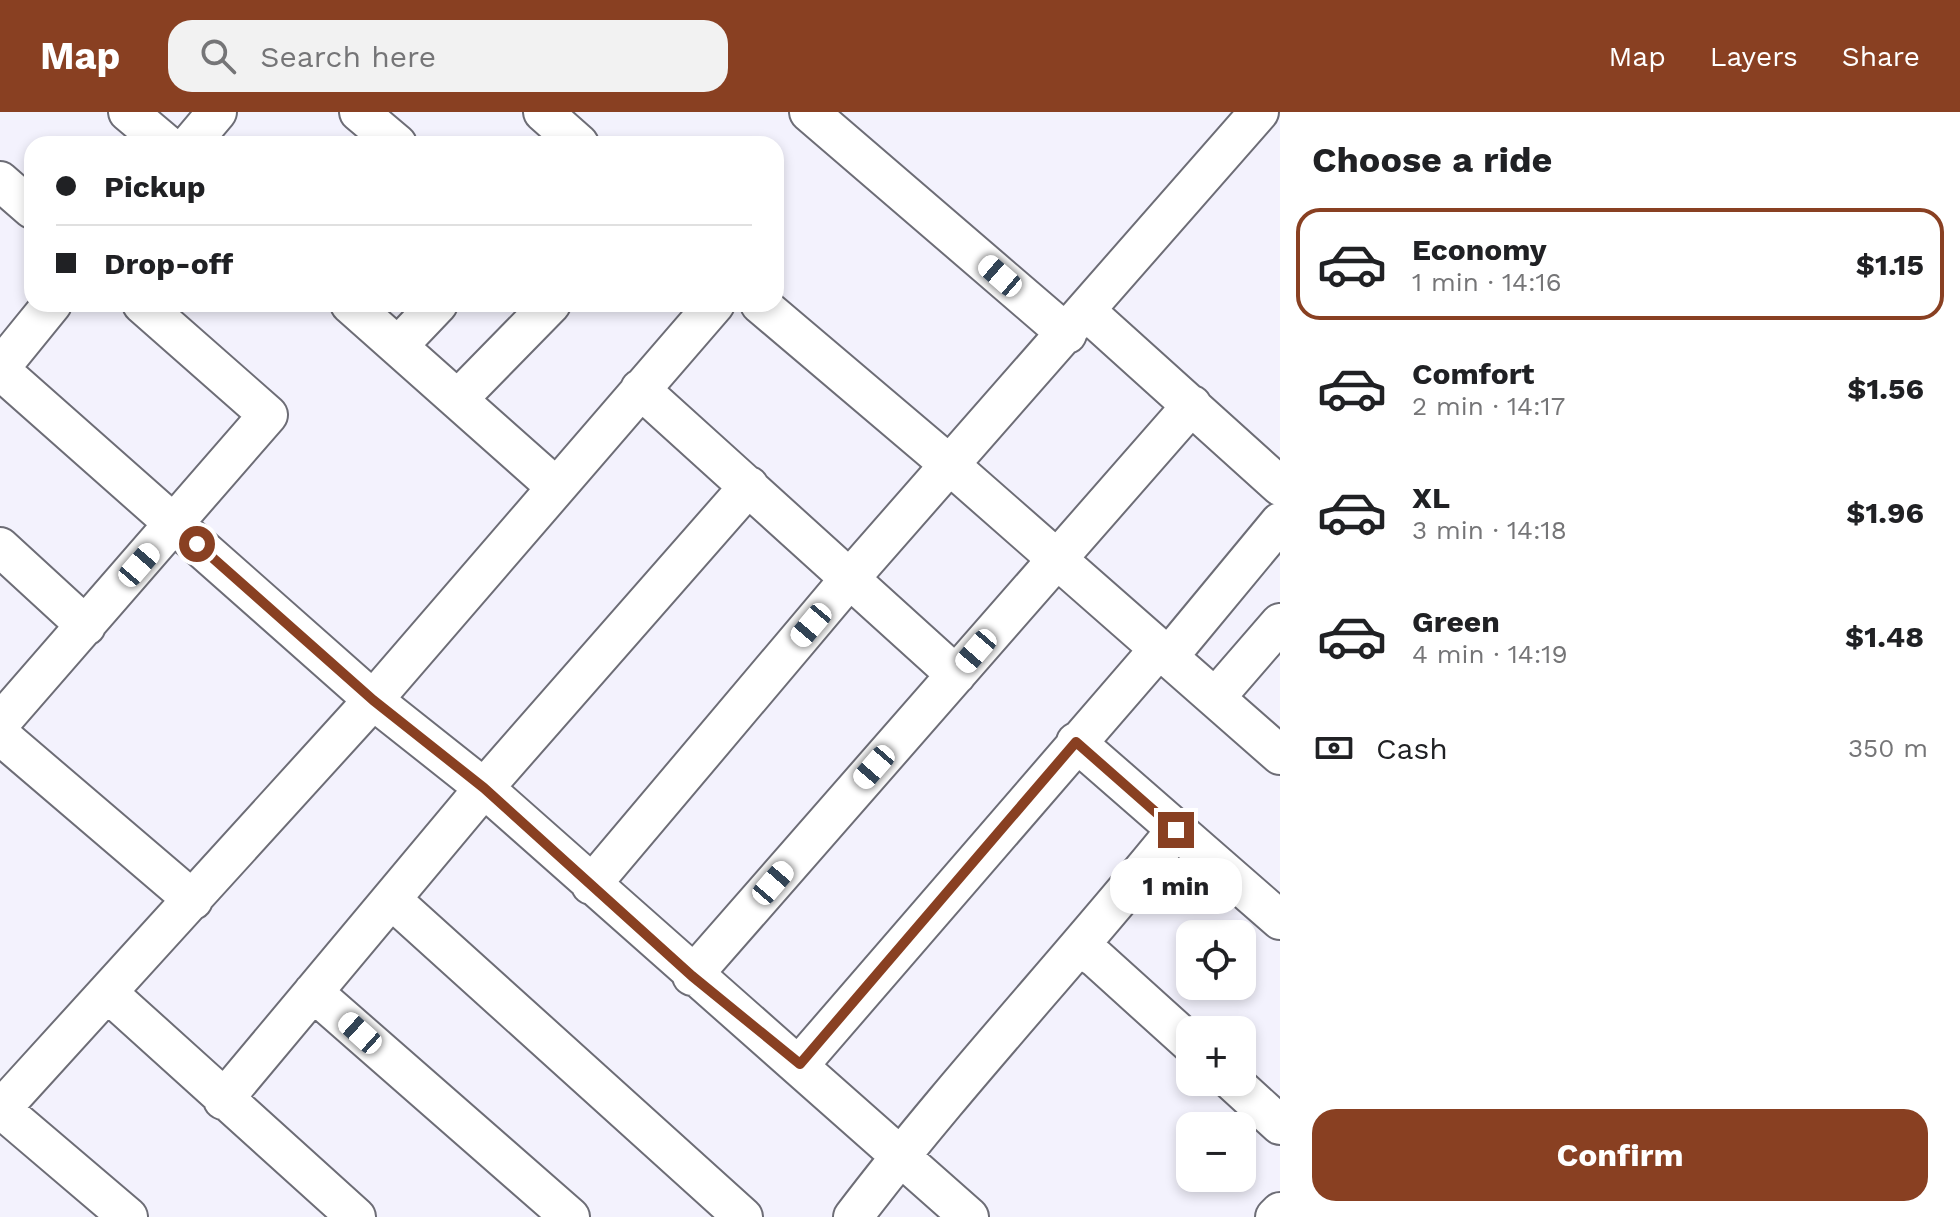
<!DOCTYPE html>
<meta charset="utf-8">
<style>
:root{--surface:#fff;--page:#f2f2f2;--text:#202124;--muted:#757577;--line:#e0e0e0;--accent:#894022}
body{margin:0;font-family:"Work Sans",sans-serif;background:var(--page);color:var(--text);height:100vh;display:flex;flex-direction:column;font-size:30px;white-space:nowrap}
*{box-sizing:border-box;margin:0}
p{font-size:26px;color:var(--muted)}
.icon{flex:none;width:44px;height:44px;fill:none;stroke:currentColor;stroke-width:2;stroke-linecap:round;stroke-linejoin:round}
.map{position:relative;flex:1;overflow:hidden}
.drawer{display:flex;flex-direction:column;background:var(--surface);width:680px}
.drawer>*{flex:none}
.hud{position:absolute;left:24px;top:24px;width:760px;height:176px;border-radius:24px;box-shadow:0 4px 12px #0003;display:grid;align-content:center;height:176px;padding:0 32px;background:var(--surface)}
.fabs{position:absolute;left:1176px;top:808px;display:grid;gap:16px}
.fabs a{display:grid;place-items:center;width:80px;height:80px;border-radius:16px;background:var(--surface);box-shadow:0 4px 12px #0003;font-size:40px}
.end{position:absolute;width:36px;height:36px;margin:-18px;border:10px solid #894022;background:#fff;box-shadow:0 0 0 4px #fff}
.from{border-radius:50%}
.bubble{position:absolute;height:56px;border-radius:24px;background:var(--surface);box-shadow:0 4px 12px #0003;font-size:26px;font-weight:700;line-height:56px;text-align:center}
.car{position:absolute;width:24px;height:48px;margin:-24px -12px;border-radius:10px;box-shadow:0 0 6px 2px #0007;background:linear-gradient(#fff 24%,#345 0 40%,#fff 0 76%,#345 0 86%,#fff 0)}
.hud b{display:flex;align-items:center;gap:28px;height:76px;font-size:30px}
.hud b+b{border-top:2px solid var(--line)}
.hud i{width:20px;height:20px;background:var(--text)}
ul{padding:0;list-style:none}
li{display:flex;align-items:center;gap:24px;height:112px;margin:0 16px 12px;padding:0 16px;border:4px solid transparent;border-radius:24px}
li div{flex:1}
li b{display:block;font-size:30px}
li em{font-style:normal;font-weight:700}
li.selected{border-color:var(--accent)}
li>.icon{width:72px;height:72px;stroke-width:1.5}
h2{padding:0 32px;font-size:36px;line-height:96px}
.pay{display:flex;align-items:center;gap:20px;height:88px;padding:0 32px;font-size:30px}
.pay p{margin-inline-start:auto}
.action{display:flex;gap:16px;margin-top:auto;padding:16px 32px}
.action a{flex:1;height:92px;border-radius:24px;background:var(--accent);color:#fff;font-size:32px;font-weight:700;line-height:92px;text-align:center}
header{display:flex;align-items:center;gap:48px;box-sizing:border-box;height:112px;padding:0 40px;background:var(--accent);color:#fff}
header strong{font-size:38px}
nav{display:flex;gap:44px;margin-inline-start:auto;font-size:28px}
.search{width:560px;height:72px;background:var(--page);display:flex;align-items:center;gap:20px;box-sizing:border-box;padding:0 28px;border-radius:24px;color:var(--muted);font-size:30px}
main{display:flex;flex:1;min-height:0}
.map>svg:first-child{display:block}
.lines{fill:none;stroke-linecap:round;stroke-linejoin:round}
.minor-casing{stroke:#6d6d76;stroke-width:42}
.minor{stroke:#fff;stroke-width:38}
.route{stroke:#894022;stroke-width:10}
</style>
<header>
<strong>Map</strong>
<div class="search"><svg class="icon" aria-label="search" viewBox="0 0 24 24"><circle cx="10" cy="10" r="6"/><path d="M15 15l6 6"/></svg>Search here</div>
<nav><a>Map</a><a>Layers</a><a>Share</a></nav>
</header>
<main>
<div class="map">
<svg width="1280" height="1105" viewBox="0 0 1280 1105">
<rect width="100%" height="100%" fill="#f3f2fd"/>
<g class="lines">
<defs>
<path id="minor" d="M128,0L166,32
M359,0L397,32
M543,0L579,32
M809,0L1067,222
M190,32L217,0
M0,69L32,97
M350,192L556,375
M760,192L951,354L1280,643
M1086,199L1280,374
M398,234L438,192
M0,256L52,192
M0,258L373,588L484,676L969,1105
M640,277L956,563
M458,287L551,192
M0,435L86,514
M1169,544L1280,410
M1215,586L1280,511
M0,611L268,303L142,192
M0,623L193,788
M1076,630L1280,808
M591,773L851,465L1259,0
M392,788L743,1105
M1080,836L1096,846L1190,931
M692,864L1192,293
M313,880L570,1105
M108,881L356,1105
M800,952L1159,537
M1233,970L1280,1013
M223,988L484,676L749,374
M0,996L128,1105
M1,997L373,588L715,192
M853,1105C955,971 1071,848 1176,718
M1275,1105L1280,1100"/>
</defs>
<use href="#minor" class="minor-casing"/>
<use href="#minor" class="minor"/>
</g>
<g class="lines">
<path class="route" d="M197,432L373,588L484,676L692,864L800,952L1076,630L1176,718"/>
</g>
</svg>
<div class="fabs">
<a><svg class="icon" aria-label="locate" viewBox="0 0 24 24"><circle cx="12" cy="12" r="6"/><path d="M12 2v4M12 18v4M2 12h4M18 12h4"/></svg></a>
<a>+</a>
<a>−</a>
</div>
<i class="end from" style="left:197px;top:432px"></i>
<i class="end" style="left:1176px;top:718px"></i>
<div class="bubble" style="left:1110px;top:746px;width:132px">1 min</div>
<i class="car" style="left:1000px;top:164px;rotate:311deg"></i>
<i class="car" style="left:139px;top:453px;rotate:41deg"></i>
<i class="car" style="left:811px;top:513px;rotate:220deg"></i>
<i class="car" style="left:976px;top:539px;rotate:221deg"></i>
<i class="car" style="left:874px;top:655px;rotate:221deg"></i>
<i class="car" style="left:773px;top:771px;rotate:41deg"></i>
<i class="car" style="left:360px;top:921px;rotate:312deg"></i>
<div class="hud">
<b><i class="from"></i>Pickup</b>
<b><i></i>Drop-off</b>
</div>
</div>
<section class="drawer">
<h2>Choose a ride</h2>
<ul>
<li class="selected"><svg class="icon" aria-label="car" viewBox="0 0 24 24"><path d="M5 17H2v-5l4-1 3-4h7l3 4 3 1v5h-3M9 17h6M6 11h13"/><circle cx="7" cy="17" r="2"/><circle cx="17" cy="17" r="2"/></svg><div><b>Economy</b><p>1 min · 14:16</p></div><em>$1.15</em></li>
<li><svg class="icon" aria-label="car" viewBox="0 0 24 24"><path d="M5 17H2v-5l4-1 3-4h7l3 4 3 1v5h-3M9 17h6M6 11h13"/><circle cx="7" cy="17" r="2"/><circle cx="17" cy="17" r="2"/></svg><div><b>Comfort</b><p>2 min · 14:17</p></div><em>$1.56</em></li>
<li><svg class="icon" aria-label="car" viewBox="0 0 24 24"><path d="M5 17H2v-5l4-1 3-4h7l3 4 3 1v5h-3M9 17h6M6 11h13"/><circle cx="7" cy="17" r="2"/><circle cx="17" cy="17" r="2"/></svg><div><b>XL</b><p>3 min · 14:18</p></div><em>$1.96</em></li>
<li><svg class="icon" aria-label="car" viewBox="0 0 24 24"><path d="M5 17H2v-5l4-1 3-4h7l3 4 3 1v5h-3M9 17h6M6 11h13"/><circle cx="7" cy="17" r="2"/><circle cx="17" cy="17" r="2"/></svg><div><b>Green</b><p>4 min · 14:19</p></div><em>$1.48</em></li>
</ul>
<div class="pay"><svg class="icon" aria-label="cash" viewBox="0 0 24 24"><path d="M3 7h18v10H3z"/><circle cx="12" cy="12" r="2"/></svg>Cash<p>350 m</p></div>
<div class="action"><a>Confirm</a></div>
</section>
</main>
